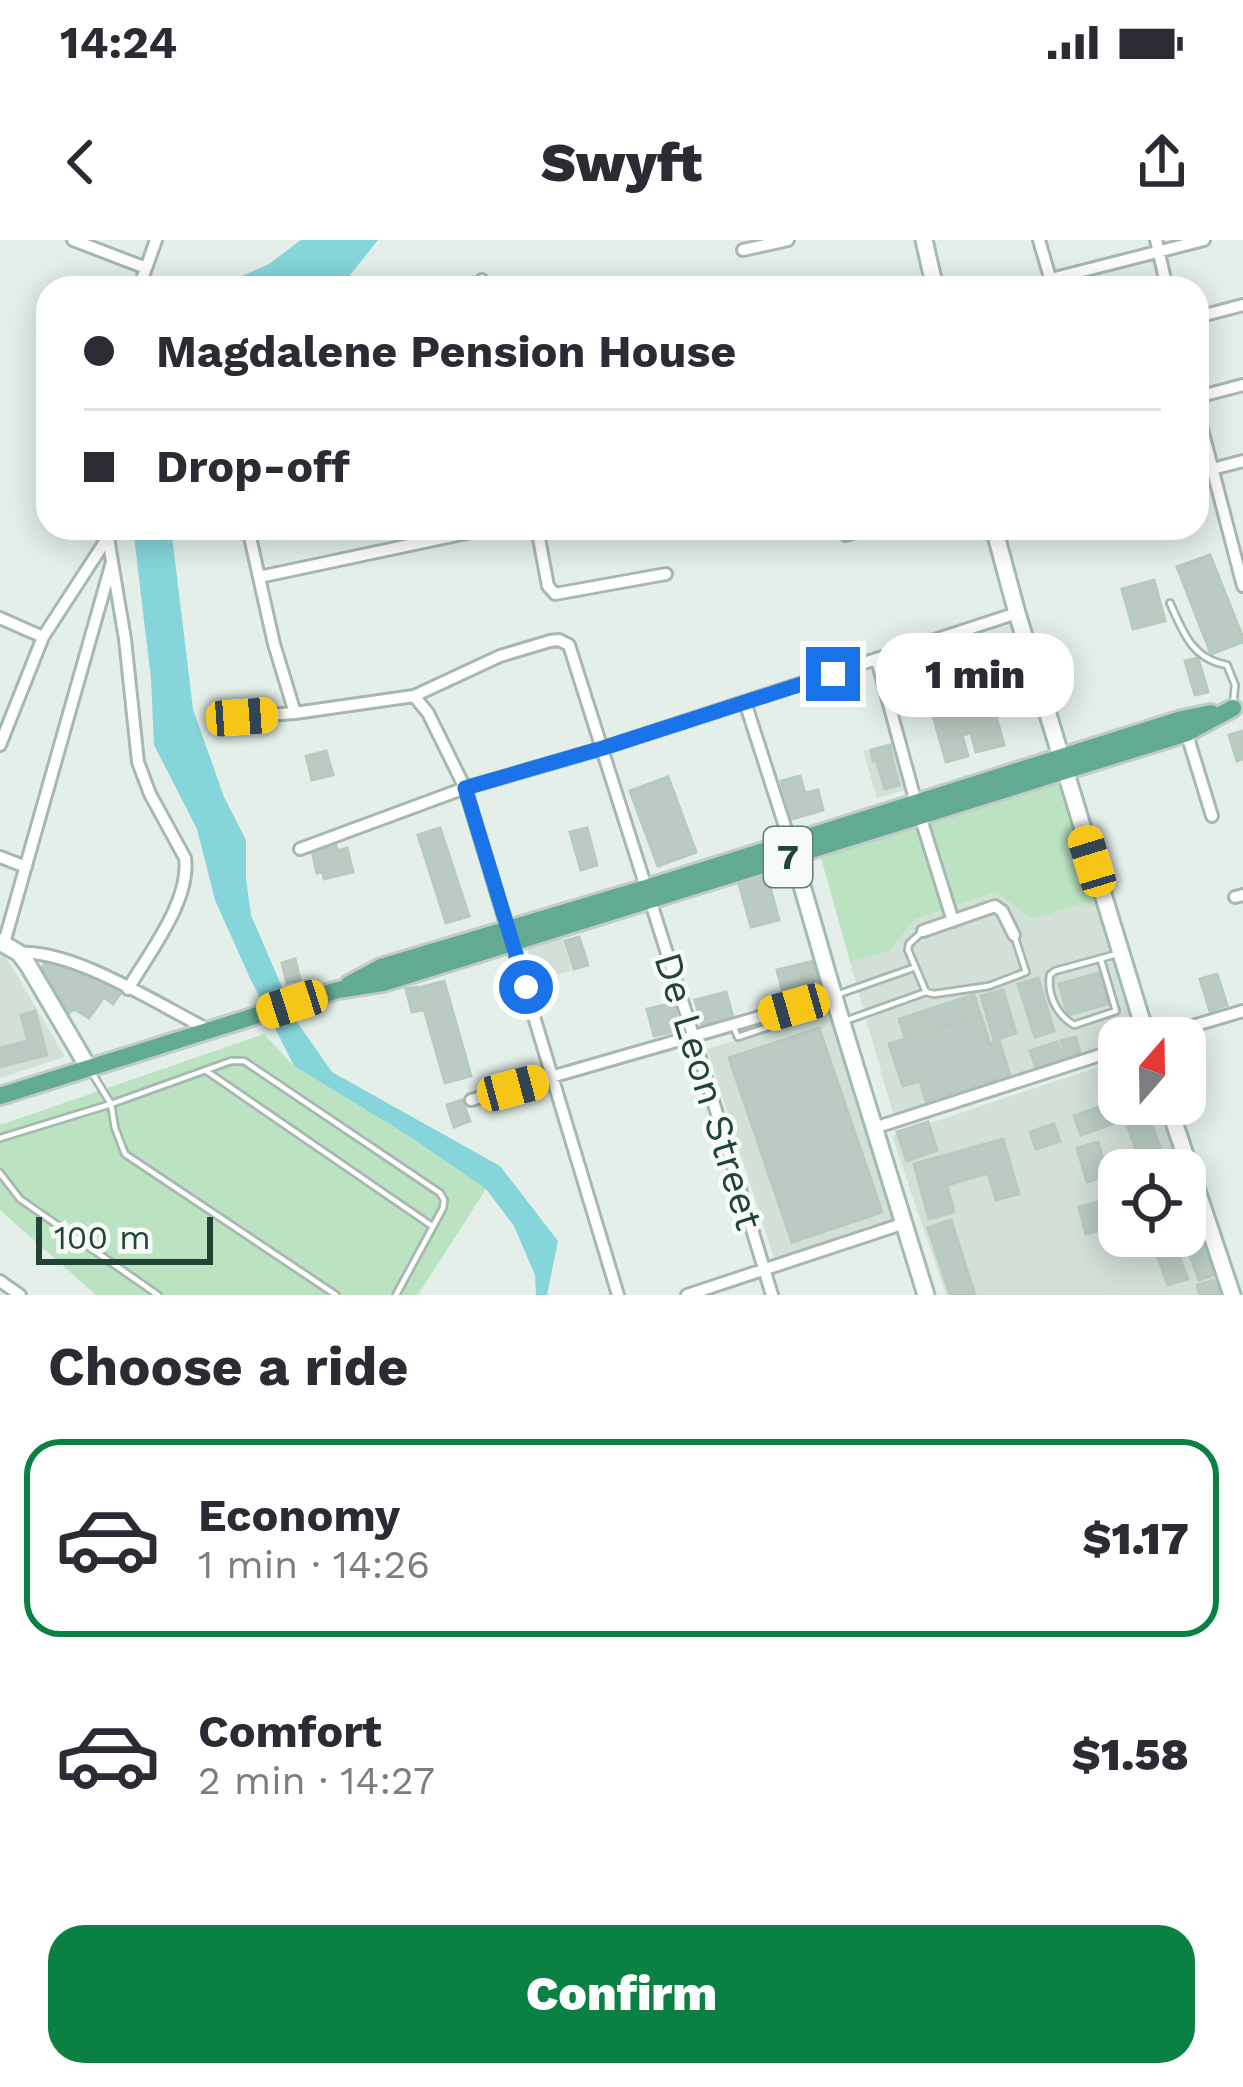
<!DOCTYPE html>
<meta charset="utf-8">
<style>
:root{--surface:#fff;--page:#f7f7f7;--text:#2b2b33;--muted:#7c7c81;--line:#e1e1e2;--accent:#0b8043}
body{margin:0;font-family:"Work Sans",sans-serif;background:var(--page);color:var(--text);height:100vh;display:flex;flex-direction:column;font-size:45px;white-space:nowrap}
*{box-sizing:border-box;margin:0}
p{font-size:39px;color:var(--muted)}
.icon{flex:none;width:66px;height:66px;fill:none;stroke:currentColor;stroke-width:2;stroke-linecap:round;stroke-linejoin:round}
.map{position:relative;height:1055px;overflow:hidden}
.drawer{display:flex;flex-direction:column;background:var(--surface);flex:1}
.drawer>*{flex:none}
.guide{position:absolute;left:36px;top:36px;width:1173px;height:264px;border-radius:36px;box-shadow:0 6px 30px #0003;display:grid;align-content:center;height:264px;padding:0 48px;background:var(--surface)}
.needle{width:78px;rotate:20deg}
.tools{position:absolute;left:1098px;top:777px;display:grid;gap:24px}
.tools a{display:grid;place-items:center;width:108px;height:108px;border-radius:24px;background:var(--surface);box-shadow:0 6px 30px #0003;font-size:60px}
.scale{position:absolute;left:36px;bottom:30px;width:177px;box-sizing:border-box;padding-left:12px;border:6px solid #214437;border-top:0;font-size:33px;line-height:42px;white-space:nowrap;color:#214437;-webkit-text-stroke:9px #f6fbf8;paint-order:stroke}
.end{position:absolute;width:54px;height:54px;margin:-27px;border:15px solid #1a73e8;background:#fff;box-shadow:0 0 0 6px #fff}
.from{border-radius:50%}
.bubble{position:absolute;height:84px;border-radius:36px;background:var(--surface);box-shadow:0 6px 30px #0003;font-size:39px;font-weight:800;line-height:84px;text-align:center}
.car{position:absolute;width:36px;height:72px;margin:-36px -18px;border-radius:15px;box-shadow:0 0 9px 3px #0007;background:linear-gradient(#f5c518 24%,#345 0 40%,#f5c518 0 76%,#345 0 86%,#f5c518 0)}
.guide b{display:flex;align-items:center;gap:42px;height:114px;font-size:45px}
.guide b+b{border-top:3px solid var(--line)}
.guide i{width:30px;height:30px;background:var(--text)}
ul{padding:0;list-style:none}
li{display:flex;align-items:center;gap:36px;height:198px;margin:0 24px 18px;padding:0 24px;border:6px solid transparent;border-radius:36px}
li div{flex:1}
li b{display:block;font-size:45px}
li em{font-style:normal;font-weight:800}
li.selected{border-color:var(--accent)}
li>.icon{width:108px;height:108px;stroke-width:1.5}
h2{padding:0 48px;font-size:54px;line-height:144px}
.button{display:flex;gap:24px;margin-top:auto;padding:24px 48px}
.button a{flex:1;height:138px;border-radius:36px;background:var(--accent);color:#fff;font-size:48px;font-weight:800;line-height:138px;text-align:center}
.status{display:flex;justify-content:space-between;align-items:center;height:84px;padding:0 60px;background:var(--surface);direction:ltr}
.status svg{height:33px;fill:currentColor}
header{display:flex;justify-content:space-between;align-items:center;height:156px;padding:0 48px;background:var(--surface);font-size:54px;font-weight:800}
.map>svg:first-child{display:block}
.built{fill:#d2e0d8}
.green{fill:#bbe3c2}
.water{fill:#86d5da}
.building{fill:#b9cbc2;stroke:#b6cac0;stroke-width:3}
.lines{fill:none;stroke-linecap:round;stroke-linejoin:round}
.lane-casing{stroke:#a6b8b0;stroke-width:10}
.street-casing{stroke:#a6b8b0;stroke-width:16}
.secondary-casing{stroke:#a1bdb0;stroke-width:21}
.primary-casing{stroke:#c1cbc7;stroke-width:22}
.lane{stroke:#fff;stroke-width:4.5}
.street{stroke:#fff;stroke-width:10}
.secondary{stroke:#fff;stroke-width:15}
.primary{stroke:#63aa92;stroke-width:16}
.route{stroke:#1a73e8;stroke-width:15}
.labels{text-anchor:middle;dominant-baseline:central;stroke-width:9;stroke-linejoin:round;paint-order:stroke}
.shield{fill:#f6fbf8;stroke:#617b71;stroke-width:3}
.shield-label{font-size:36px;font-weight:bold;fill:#214437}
.street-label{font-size:39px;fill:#214437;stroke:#f6fbf8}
</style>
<div class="status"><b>14:24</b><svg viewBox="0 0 49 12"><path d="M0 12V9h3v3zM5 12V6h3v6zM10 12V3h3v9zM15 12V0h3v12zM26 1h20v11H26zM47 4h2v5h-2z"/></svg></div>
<header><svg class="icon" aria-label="back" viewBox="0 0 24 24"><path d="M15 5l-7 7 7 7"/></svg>Swyft<svg class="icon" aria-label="share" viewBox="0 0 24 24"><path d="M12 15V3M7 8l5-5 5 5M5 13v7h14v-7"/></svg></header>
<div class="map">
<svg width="1243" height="1055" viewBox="0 0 1243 1055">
<rect width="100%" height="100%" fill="#e4efe9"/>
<path class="built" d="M894,502L908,549L877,558L863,511Z
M997,652L1033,679L1096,660L1136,798H1119V804L894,877L850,722L890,711L914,680Z
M561,696L572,730L538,741L527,707Z
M0,715L6,717L65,817L0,838Z
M830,770L898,980L774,1018L707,809Z
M1119,820V864H1162L1183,930H1119V996H1185V936L1223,1055H946L892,896Z"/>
<path class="green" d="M1059,540L1096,660L1033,679L996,652L914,680L890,711L850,722L820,614Z
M264,794L294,826L412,898L486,949L418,1055H96L0,970V885Z"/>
<path class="water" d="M301,0H378L347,39L333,48H215L269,24Z
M133,288H171L193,469L224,557L246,600V639L251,675L297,782L332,832L500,926L558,1001L547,1055H536L535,1035L514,986L486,949L412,898L294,826L249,736L215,660L197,589L154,505L151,439Z"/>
<path class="building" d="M1210,315L1243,398V402L1211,414L1177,327Z
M1154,340L1165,381L1133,389L1122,349Z
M1198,418L1208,452L1195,455L1185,421Z
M949,448L957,477L966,474L964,470L992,462L1004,505L976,512L971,493L962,495L968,516L946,522L927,454Z
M1243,491V519L1237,521L1229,495Z
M890,505L892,517L873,521L871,510Z
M326,511L333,535L312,540L306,516Z
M892,519L899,545L885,549L877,523Z
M800,536L805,553L818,550L823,570L792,579L781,541Z
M668,537L696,612L658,626L630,551Z
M440,588L469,676L446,683L418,595Z
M587,588L597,625L581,630L570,592Z
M336,605L337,611L347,608L353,632L324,639L323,632L317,633L312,611Z
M766,633L779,680L751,687L738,640Z
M579,697L588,725L574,729L565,701Z
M295,719L300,740L287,743L282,723Z
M46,721L104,741L122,751L113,764L104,757L89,778L74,769L69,773L41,730Z
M813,721L821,751L785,760L777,730Z
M1099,733L1108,764L1068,775L1059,744Z
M1217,734L1227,765L1210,771L1200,739Z
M1038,738L1054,791L1035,797L1018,744Z
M444,741L471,836L445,843L418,748Z
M417,747L422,770L412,772L406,749Z
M1003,750L1016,793L994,800L981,756Z
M726,752L733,777L702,786L695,760Z
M974,755L980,773L905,797L899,779Z
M673,763L680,790L654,796L647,769Z
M35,771L47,815L0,827V808L28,801L21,775Z
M981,776L990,804L999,801L1010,835L926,861L920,841L903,846L889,804Z
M819,788L882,972L792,1002L729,818Z
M1076,797L1080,814L1065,818L1061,801Z
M1057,802L1063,821L1037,830L1030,811Z
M462,860L470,881L454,887L447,865Z
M1119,860V864H1144L1165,921L1143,929L1125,879L1081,895L1074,876Z
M928,882L937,910L907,921L897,892Z
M1054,884L1060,901L1036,909L1030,892Z
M1003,899L1019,954L996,960L988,933L947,945L954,972L929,979L914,924Z
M1098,902L1108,936L1087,942L1077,908Z
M1119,957V986L1086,994L1079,967Z
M1195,978L1217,1034L1199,1040L1183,996H1185V982Z
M951,980L975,1055H950L928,988Z
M1175,1005L1188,1039L1168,1045L1156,1012Z
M1214,1040L1220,1055H1200L1197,1045Z"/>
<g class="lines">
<defs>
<path id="lane" d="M1170,363C1183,392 1192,419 1227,425L1235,445L1233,466
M923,691L909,704L908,710L926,752
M1101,720L1116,771L1074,785C1057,775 1047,755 1050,735L1055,731L1117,714
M839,754L913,728
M845,781L926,752L934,754L989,746L1026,732L1014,695
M734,788L738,797L799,777L794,767
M205,830L432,986
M92,833L111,864L115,888L125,914L336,1055
M0,898L111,864L231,821H244L440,953L444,960L443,968L396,1055
M0,933L20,959L158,1055"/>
<path id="street" d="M73,0L146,28
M1039,0L1053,48
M1156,0L1167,48
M743,10L788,0
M1051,39L1204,0
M482,40L484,48
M139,48L156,0
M1197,77L1243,65
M1197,157L1243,145
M1197,170L1243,346
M1197,233L1243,221
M248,288L274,404L295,473L414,456L500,416L550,401L559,400L569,405L693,795L772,1055
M537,288L548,346L555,354L666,334
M846,295L867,288
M112,322L125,399L138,522L150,554L185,618C191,660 149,713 128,749
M259,337L490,288
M0,378L43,397
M877,420L916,563L953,681
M414,456L428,473L465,548L618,1055
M745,462L790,602
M242,477L295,473
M1185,488L1212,576
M0,505L43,397L108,297V288
M300,609L465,548L603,508L1017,373
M0,617L26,627
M1235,657L1243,655
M923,691L995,666L1002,671L1014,695
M4,703L112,322L108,297
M19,713C73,709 159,765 209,790
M1152,798L1243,771
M471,860L833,756
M874,888L1119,809
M0,1041L20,1055
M687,1055L902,984"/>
<path id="secondary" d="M924,0L935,48
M994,288L1017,373L1147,798
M790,604L837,767L926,1055
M0,702L19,713L28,725L88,827
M1168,864L1232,1055"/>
<path id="primary" d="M349,744L381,727L646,648L1182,479L1211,473
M0,856L338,750L383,743L1187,493L1233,468"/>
</defs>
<use href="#lane" class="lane-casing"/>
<use href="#street" class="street-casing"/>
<use href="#secondary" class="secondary-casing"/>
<use href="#primary" class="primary-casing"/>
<use href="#lane" class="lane"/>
<use href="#street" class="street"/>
<use href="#secondary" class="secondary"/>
<use href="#primary" class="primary"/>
</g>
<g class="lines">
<path class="route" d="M526,747L465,548L603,508L833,434"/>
</g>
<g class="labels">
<rect class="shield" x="764" y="587" width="48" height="60" rx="9"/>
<g class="shield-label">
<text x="788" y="617">7</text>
</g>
<g class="street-label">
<text transform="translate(709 851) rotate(73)">De Leon Street</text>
</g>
</g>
</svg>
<div class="tools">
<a><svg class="needle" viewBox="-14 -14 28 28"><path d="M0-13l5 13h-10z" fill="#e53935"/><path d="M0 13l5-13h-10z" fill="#7c7c81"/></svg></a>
<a><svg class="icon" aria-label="locate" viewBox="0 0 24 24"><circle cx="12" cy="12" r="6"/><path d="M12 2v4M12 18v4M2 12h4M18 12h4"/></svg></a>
</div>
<div class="scale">100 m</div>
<i class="end from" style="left:526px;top:747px"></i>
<i class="end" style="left:833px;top:434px"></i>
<div class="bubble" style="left:876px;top:393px;width:198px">1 min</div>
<i class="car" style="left:242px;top:477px;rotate:86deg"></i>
<i class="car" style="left:1092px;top:621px;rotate:343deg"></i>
<i class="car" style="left:292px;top:764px;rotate:252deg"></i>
<i class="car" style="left:794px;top:767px;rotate:254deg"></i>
<i class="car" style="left:513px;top:848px;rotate:75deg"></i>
<div class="guide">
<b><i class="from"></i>Magdalene Pension House</b>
<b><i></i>Drop-off</b>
</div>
</div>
<section class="drawer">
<h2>Choose a ride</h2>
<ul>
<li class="selected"><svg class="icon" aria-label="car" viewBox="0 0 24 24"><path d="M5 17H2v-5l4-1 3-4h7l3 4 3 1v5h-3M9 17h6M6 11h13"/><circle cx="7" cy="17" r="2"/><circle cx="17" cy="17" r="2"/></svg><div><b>Economy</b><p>1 min · 14:26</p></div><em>$1.17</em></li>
<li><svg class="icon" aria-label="car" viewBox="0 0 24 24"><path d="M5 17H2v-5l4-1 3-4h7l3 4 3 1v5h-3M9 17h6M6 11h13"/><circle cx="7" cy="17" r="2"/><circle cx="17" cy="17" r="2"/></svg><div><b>Comfort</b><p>2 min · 14:27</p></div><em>$1.58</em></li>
</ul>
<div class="button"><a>Confirm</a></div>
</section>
